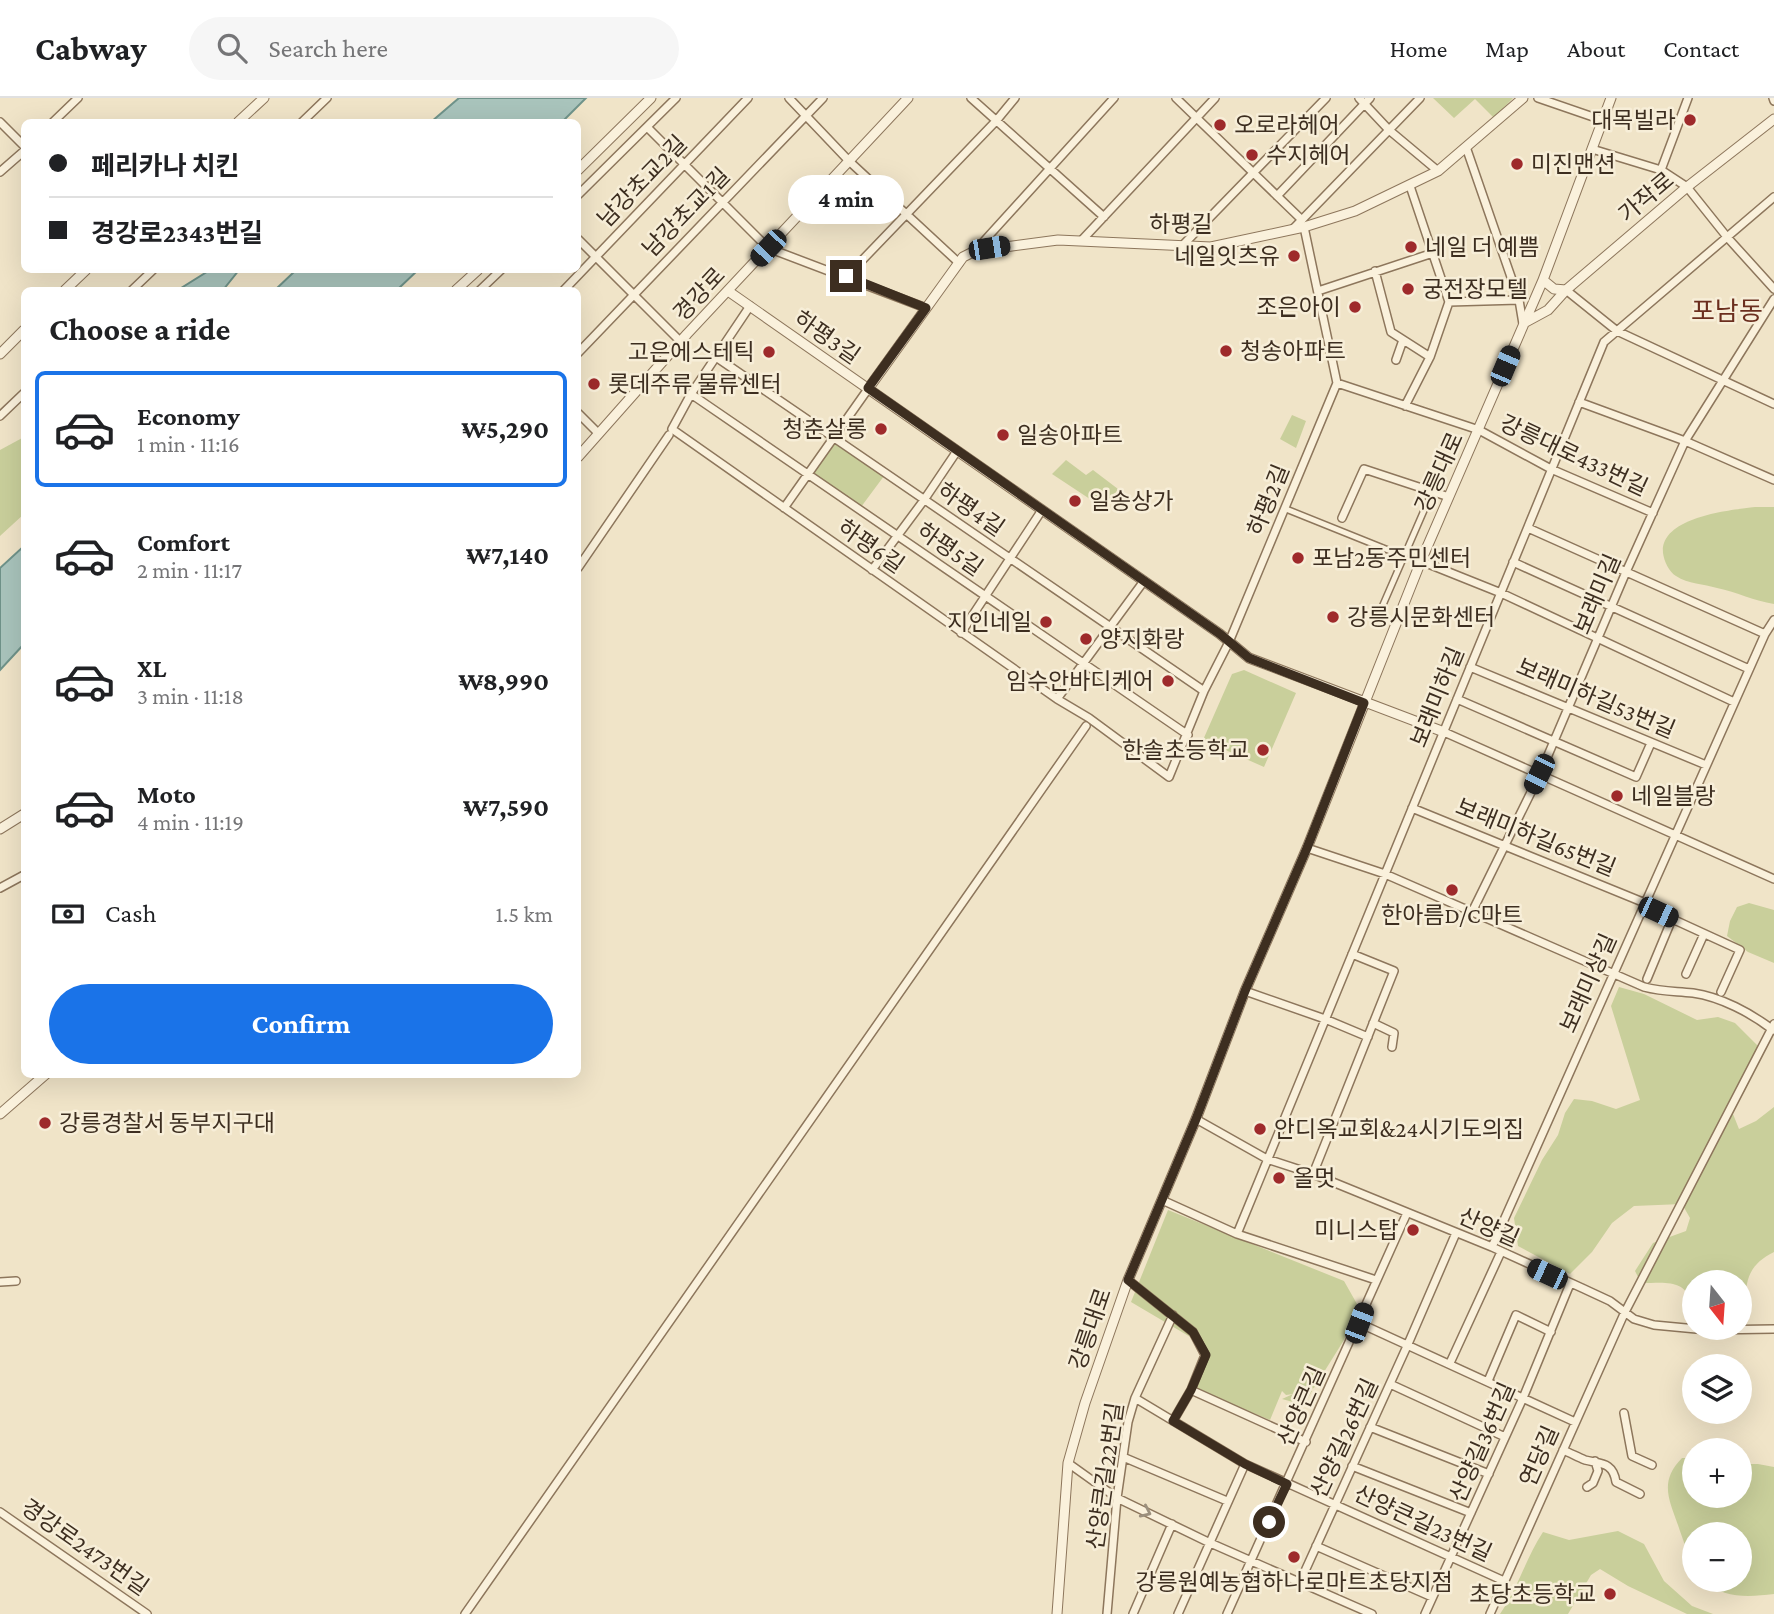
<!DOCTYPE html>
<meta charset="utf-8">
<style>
:root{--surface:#fff;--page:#f6f6f6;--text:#202124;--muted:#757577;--line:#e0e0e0;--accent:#1a73e8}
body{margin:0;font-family:"Crimson Pro","Noto Sans KR",serif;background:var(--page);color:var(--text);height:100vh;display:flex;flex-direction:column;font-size:26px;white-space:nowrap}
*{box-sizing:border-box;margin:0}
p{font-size:23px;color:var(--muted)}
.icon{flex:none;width:38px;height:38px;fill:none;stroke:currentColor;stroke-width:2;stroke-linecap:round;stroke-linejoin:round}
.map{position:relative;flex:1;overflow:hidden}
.sheet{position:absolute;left:21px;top:189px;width:560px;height:791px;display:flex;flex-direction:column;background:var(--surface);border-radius:10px;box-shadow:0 7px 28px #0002}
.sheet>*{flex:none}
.banner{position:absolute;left:21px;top:21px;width:560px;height:154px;border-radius:10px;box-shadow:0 7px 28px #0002;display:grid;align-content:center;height:154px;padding:0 28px;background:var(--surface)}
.needle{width:46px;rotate:163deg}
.fabs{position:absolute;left:1682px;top:1172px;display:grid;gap:14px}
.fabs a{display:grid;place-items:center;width:70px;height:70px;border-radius:50%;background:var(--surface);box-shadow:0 7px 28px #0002;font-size:35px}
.end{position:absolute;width:32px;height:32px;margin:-16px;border:9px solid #3d2e20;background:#fff;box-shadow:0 0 0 4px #fff}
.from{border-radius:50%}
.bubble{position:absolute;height:49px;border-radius:24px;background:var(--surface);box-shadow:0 7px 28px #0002;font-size:23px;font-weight:700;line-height:49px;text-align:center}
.car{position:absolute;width:21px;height:42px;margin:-21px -10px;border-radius:9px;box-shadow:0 0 5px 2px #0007;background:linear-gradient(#222 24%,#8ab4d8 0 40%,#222 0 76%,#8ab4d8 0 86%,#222 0)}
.banner b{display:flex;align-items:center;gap:24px;height:66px;font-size:26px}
.banner b+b{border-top:2px solid var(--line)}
.banner i{width:18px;height:18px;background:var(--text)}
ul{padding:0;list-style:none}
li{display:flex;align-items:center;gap:21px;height:116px;margin:0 14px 10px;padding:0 14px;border:4px solid transparent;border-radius:10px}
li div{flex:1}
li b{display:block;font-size:26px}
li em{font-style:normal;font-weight:700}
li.current{border-color:var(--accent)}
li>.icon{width:63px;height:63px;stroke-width:1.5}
h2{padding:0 28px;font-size:32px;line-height:84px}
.pay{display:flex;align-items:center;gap:18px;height:77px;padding:0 28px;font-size:26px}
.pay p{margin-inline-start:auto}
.button{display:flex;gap:14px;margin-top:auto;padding:14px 28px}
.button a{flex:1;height:80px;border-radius:42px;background:var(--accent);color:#fff;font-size:28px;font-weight:700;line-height:80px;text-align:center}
header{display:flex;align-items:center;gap:42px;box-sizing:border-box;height:98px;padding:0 35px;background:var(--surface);border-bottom:2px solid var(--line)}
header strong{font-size:33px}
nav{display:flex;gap:38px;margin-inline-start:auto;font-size:24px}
.search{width:490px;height:63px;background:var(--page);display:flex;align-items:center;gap:18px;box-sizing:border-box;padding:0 24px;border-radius:38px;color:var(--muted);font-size:26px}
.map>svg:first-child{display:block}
.green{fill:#c9cf9b}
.water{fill:#a9c4bc;stroke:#6f938a;stroke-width:2}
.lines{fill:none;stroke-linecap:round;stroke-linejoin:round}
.pedestrian-casing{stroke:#8d765c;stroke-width:8}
.minor-casing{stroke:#8d765c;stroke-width:10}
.tertiary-casing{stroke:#8d765c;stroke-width:11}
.pedestrian{stroke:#faf1dc;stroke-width:5}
.minor{stroke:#faf1dc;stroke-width:7}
.tertiary{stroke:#faf1dc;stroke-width:9}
.oneway{stroke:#9c907e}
.route{stroke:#3d2e20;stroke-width:9}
.poi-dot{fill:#9e2a2b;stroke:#f7eed8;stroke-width:2.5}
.labels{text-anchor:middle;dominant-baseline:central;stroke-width:5;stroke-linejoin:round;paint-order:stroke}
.poi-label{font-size:23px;fill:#3d2e20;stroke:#f7eed8;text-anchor:start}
.street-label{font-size:23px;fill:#3d2e20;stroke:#f7eed8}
.quarter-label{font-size:26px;fill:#6b2e1e;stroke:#f7eed8}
</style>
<header>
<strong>Cabway</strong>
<div class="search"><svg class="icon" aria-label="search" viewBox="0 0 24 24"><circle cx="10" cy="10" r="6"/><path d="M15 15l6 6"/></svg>Search here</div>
<nav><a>Home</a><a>Map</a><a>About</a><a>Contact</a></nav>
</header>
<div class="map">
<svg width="1774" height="1516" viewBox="0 0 1774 1516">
<rect width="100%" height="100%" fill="#f0e4c8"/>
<path class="green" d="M1433,0H1513L1494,20L1475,1L1454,20Z
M1292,317L1306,323L1296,350L1280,341Z
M24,339V416L0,438V352Z
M835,344L884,378L861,409L813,376Z
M1066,362L1086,377L1093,372L1118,391L1105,411L1052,376Z
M1755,409H1774V506C1754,503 1737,494 1717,490C1704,486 1688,486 1676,478C1669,474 1664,463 1663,455C1660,419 1730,412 1755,409Z
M1244,572L1296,595L1264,669L1203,642L1232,576Z
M1749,805L1774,812V865L1748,854L1727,838L1730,823L1737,809Z
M1619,889L1644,896L1697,922L1718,919L1735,925L1760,950L1740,989L1729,1006L1739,1031L1756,1023L1774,1009V1154C1746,1168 1745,1185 1746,1213L1740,1214V1185H1694V1207C1684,1180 1666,1185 1641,1185L1635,1173L1653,1145L1686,1133L1690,1120L1682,1106L1634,1108L1612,1125L1592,1154L1570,1176L1518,1148L1514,1120L1542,1062L1558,1037L1565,1015L1574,1001L1592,1003L1616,1011L1640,1002L1611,908Z
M1168,1112L1344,1183L1357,1206L1344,1242L1314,1290L1308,1292L1312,1293L1304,1307L1282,1301L1293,1296L1286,1297L1282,1293L1270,1322L1193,1290L1202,1259L1192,1240L1131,1204Z
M1682,1360H1694V1398H1740V1366H1758L1774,1369V1496C1748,1499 1724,1501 1703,1482H1740V1437H1694V1474L1692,1472C1688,1459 1685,1446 1680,1433C1671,1405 1657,1385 1682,1360Z
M1618,1433L1644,1446L1664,1483L1692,1508L1713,1516H1687L1628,1488L1600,1471L1591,1477L1568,1516H1500C1518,1490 1526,1460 1543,1434L1569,1442Z"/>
<path class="water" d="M459,0H586L562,24H431Z
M210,172H239L223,192H178Z
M296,172H418L397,192H275Z
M24,448V546L0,572V470Z"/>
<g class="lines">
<defs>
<path id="pedestrian" d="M1286,411L1403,458
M1379,516L1432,394"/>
<path id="minor" d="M789,0L849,63L959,165
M971,0L1104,119
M1176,0L1302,122
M1359,0L1389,32L1438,73
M1538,0L1602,22
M1773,0L1774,3
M0,24L24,48
M53,24L78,0
M302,24L327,0
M647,29L768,150L926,210
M1466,49L1519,202L1523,226
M1592,51L1661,72L1687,89L1727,139L1774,191
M1661,72L1688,0
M0,74L24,53
M578,97L676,0
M1277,98L1370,0
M1293,131L1420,0
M578,141L680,243
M1081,143L1215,0
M1183,147L1326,0
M975,153L1114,0
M1375,173L1391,234L1430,259
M847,178L996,23L1015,0
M132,192L153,172
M480,192L501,172
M564,192L748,0
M1566,192L1617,233L1774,306
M1318,193L1433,155
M1449,204L1519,202
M750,208L691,296L672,331L1057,601L1089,620L1169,679L1204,593L1229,544L1337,285L1304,129
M578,255L823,0
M716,259L1204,593
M1396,262L1403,242
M1337,285L1479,332L1551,371L1653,415
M691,296L1188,637
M1579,304L1685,343L1774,382
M1405,308L1430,259L1449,204L1410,88
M578,315L598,335
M0,318L24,295
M784,410L868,291
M1342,420L1364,371L1449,399
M1528,430L1765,536
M1421,463L1501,495L1734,604
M1513,464L1749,571
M578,470L669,337
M872,472L924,402L957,353
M961,535L1042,412
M1470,569L1706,667
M1057,601L1144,483
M1457,601L1636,679L1651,645
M1444,634L1774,781
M1412,710L1645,805
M1307,750L1385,776L1644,889C1663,894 1675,893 1693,895C1721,899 1751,915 1773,932
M0,790L24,777
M1644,808L1740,852L1721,894
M1472,814L1540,676L1626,474L1685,343L1774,201
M1686,876L1704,836
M1647,881L1672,821
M1245,893L1325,921L1368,939
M1373,925L1394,935L1392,949
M1196,1021L1267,1061L1313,1076L1492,1149L1582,1190L1610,1203L1634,1221L1654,1227L1707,1232L1774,1231
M1313,1076L1394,873L1352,856
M1162,1102L1237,1136L1376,1182
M1237,1136L1604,244L1774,99
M1492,1149L1765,536L1774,522
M1128,1182L1193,1234L1205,1257L1191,1292L1173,1323
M0,1184L16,1183
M1359,1225L1575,1324
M1450,1265L1501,1154
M1488,1283L1516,1217L1551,1234
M1390,1286L1505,1339
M1191,1292L1306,1344
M1135,1300L1245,1366L1504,1483
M1624,1315L1632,1358L1652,1367
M1370,1329L1489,1376
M1563,1352C1570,1355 1578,1359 1585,1362C1601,1366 1613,1364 1616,1384L1640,1396
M1123,1359L1227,1403
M1068,1365L1117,1400L1208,1444L1372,1516
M1352,1368L1471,1415
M1587,1389L1593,1385L1598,1373L1595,1363
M0,1414L147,1516
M1316,1448L1432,1499
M1300,1484L1408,1246L1456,1135
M465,1516L1086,628
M1107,1516L1117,1400L1128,1324L1135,1300L1173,1217
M1133,1516L1172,1426
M1178,1516L1245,1366
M1227,1516L1407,1115
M1425,1516L1523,1300L1570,1186
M1490,1516L1624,1216L1774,926"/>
<path id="tertiary" d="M238,24L264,0
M578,72L651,0
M1543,182L1554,191L1566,192L1687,89L1774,21
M65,192L86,172
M456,192L478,172
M728,193L1220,536L1249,560L1444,634
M1524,225L1548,212L1566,192
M0,256L24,232
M868,291L963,159L975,153L1058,142L1211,149L1304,129L1355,113L1438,73L1523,0
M578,359L687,236L908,0
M0,731L24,716
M0,1016L46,976
M1057,1516L1068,1365L1085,1305L1128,1182L1196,1021L1245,893L1307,750L1421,463L1543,182L1611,0"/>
</defs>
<use href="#pedestrian" class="pedestrian-casing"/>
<use href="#minor" class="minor-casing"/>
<use href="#tertiary" class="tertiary-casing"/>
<use href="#pedestrian" class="pedestrian"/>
<use href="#minor" class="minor"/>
<use href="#tertiary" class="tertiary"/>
</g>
<defs><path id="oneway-chevron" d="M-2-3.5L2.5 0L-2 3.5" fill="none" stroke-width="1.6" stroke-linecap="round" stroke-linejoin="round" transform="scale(1.75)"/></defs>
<use class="oneway" href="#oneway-chevron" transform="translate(1146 1414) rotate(25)"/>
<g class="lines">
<path class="route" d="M846,178L926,210L868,290L1220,536L1249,560L1364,605L1307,750L1245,893L1196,1021L1128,1182L1193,1234L1206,1257L1191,1292L1173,1323L1245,1366L1287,1386L1269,1424"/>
</g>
<g class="poi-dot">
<circle cx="1690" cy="22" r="7"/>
<circle cx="1220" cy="27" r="7"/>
<circle cx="1252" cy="57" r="7"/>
<circle cx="1517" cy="66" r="7"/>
<circle cx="1411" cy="149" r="7"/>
<circle cx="1294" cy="158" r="7"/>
<circle cx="1408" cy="191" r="7"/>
<circle cx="1355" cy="209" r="7"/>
<circle cx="1226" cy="253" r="7"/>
<circle cx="769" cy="254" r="7"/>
<circle cx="594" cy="286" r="7"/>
<circle cx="881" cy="331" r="7"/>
<circle cx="1003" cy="337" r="7"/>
<circle cx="1075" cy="403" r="7"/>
<circle cx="1298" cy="460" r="7"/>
<circle cx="1333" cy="519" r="7"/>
<circle cx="1046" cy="524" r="7"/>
<circle cx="1086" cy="541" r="7"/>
<circle cx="1168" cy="583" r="7"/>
<circle cx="1263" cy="652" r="7"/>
<circle cx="1617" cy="698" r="7"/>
<circle cx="1452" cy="792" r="7"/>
<circle cx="45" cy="1025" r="7"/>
<circle cx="1260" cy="1031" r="7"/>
<circle cx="1279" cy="1080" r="7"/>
<circle cx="1413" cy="1132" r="7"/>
<circle cx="1294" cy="1459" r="7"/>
<circle cx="1610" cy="1496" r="7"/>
</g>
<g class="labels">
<g class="poi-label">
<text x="1676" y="22" text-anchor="end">대목빌라</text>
<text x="1234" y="27">오로라헤어</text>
<text x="1266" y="57">수지헤어</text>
<text x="1531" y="66">미진맨션</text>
<text x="1425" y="149">네일 더 예쁨</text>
<text x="1280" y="158" text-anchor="end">네일잇츠유</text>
<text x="1422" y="191">궁전장모텔</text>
<text x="1341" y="209" text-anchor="end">조은아이</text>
<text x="1240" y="253">청송아파트</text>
<text x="755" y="254" text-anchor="end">고은에스테틱</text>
<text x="608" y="286">롯데주류 물류센터</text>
<text x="867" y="331" text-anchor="end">청춘살롱</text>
<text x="1017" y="337">일송아파트</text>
<text x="1089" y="403">일송상가</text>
<text x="1312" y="460">포남2동주민센터</text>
<text x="1347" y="519">강릉시문화센터</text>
<text x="1032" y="524" text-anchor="end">지인네일</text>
<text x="1100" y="541">양지화랑</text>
<text x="1154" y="583" text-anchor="end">임수안바디케어</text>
<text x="1249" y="652" text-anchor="end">한솔초등학교</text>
<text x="1631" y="698">네일블랑</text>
<text x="1452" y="817" text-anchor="middle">한아름D/C마트</text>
<text x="59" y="1025">강릉경찰서 동부지구대</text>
<text x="1274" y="1031">안디옥교회&amp;24시기도의집</text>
<text x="1293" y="1080">올멋</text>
<text x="1399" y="1132" text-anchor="end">미니스탑</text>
<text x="1294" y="1484" text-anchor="middle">강릉원예농협하나로마트초당지점</text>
<text x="1596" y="1496" text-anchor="end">초당초등학교</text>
</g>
<g class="street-label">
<text transform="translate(642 83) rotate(-46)">남강초교2길</text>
<text transform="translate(1646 99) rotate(-40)">가작로</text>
<text transform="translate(686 114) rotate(-46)">남강초교1길</text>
<text x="1181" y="126">하평길</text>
<text transform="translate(699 196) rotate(-47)">경강로</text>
<text transform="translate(827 239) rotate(35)">하평3길</text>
<text transform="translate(1574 357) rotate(25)">강릉대로433번길</text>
<text transform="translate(1439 374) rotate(-66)">강릉대로</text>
<text transform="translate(1268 402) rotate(-68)">하평2길</text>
<text transform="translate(971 411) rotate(35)">하평4길</text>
<text transform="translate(871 448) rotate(35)">하평6길</text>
<text transform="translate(950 451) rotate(35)">하평5길</text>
<text transform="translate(1597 496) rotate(-67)">보래미길</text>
<text transform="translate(1437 599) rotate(-68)">보래미하길</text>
<text transform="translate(1596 600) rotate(23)">보래미하길53번길</text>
<text transform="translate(1536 739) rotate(22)">보래미하길65번길</text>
<text transform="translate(1588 885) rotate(-66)">보래미상길</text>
<text transform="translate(1489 1129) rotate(24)">산양길</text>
<text transform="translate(1090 1231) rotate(-71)">강릉대로</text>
<text transform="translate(1301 1308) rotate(-66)">산양큰길</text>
<text transform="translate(1344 1340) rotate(-65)">산양길26번길</text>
<text transform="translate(1482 1344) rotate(-66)">산양길36번길</text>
<text transform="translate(1539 1358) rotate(-66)">연당길</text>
<text transform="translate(1105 1378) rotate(-82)">산양큰길22번길</text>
<text transform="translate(1423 1425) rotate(25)">산양큰길23번길</text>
<text transform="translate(85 1449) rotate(35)">경강로2473번길</text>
</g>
<g class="quarter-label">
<text x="1727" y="213">포남동</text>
</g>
</g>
</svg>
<div class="fabs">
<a><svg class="needle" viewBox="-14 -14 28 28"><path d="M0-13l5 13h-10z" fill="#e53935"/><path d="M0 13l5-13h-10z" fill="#757577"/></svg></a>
<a><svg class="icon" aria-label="layers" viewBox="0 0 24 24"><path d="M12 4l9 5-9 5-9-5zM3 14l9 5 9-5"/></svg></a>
<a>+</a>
<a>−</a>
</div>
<i class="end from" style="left:1269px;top:1424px"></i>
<i class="end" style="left:846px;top:178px"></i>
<div class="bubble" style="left:788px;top:77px;width:116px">4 min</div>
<i class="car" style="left:768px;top:150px;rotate:223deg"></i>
<i class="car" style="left:989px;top:150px;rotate:81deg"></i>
<i class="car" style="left:1505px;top:268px;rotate:23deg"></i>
<i class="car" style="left:1539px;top:676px;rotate:206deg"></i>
<i class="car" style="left:1658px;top:814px;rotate:115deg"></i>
<i class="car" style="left:1547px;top:1176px;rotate:295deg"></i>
<i class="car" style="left:1359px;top:1225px;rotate:21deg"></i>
<div class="banner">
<b><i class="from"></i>페리카나 치킨</b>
<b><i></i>경강로2343번길</b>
</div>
<section class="sheet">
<h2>Choose a ride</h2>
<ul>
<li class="current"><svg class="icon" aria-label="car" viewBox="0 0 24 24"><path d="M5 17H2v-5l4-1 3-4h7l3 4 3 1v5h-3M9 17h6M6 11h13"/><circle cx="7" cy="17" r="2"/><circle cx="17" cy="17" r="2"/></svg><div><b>Economy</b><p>1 min · 11:16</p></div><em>₩5,290</em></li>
<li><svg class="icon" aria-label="car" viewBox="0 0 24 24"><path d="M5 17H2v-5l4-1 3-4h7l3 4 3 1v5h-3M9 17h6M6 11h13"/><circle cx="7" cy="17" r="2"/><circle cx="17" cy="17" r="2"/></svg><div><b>Comfort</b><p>2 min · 11:17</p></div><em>₩7,140</em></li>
<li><svg class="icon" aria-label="car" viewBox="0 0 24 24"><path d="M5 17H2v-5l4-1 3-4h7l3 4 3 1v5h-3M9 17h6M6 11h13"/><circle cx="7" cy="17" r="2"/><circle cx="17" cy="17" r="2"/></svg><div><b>XL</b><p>3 min · 11:18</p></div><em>₩8,990</em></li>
<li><svg class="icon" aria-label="car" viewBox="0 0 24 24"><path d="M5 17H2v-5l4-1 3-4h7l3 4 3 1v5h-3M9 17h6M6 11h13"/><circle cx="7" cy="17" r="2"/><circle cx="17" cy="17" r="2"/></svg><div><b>Moto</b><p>4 min · 11:19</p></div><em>₩7,590</em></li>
</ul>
<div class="pay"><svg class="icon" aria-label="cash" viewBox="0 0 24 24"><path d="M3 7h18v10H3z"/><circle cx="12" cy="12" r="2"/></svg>Cash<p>1.5 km</p></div>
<div class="button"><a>Confirm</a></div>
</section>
</div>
